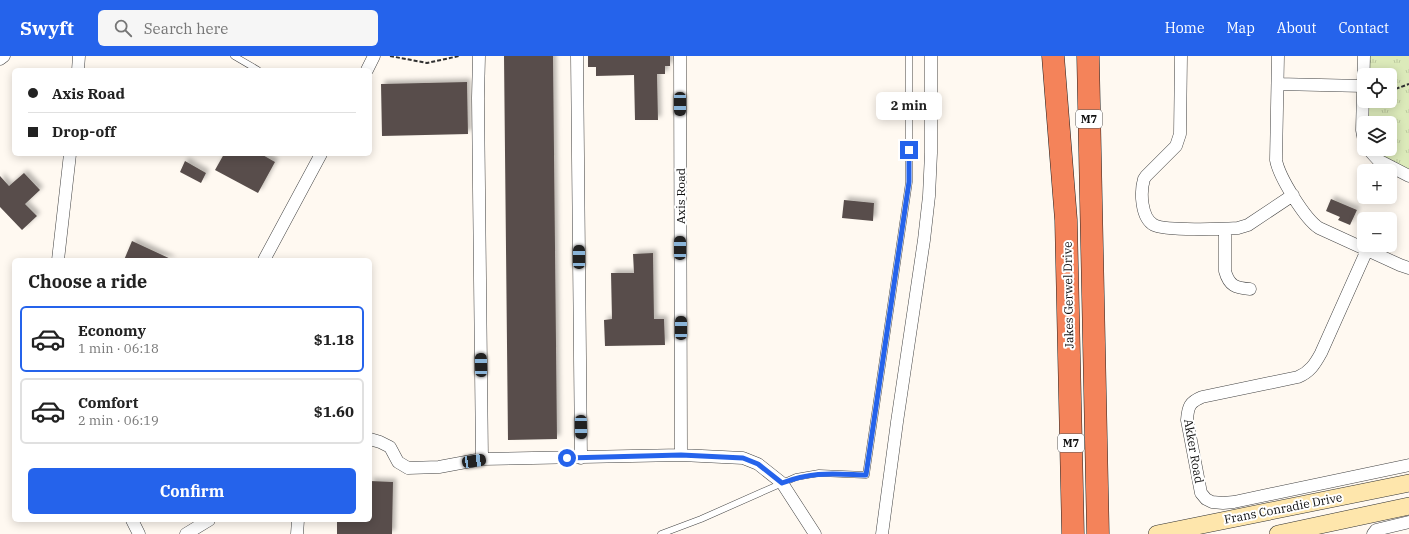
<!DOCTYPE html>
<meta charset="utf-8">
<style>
:root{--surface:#fff;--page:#f6f6f6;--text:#222;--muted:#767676;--line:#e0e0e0;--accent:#2563eb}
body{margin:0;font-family:"IBM Plex Serif",serif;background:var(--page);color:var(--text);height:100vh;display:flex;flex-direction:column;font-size:15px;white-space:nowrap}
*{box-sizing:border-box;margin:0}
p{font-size:13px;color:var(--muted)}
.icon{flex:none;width:22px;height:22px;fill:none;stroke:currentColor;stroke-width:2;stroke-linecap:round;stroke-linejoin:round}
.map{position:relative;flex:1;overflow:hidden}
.panel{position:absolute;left:12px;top:202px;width:360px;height:264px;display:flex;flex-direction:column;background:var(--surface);border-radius:6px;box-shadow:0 2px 10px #0003}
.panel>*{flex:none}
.top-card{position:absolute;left:12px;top:12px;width:360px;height:88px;border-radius:6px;box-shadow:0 2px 10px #0003;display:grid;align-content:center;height:88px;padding:0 16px;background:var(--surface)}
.fabs{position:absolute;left:1357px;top:12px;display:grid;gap:8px}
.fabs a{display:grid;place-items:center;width:40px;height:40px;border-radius:6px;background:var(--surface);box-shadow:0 2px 10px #0003;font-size:20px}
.end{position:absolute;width:18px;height:18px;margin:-9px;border:5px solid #2563eb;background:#fff;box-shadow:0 0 0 2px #fff}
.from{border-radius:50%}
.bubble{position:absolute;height:28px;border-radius:6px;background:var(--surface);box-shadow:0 2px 10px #0003;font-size:13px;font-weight:700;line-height:28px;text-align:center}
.car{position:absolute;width:12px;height:24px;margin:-12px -6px;border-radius:5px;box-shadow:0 0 3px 1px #0007;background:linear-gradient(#222 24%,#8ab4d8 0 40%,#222 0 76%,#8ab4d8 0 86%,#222 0)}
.top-card b{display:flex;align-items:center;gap:14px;height:38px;font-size:15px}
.top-card b+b{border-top:1px solid var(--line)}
.top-card i{width:10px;height:10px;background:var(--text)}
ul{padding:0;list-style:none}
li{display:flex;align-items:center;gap:12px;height:66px;margin:0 8px 6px;padding:0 8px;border:2px solid var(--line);border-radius:6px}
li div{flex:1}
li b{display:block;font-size:15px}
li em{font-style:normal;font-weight:700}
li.selected{border-color:var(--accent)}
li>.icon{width:36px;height:36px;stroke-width:1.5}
h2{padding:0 16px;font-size:18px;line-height:48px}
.action{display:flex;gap:8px;margin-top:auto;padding:8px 16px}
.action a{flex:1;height:46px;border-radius:6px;background:var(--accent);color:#fff;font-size:16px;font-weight:700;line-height:46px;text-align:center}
header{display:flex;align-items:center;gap:24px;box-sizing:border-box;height:56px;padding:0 20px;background:var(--accent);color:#fff}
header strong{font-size:19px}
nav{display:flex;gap:22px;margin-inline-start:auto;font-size:14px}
.search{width:280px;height:36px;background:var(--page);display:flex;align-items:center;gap:10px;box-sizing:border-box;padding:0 14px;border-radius:6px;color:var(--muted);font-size:15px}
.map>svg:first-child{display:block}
.park{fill:url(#park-tufts)}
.building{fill:#584e4b;filter:url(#shadow)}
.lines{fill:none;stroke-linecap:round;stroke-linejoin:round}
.lane-casing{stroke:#424242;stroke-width:7}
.street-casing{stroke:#424242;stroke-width:13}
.secondary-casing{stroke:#313131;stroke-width:18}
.highway-casing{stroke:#202020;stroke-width:23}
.path{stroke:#313131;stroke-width:2;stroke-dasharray:4 2;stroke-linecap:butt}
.lane{stroke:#fff;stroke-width:6}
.street{stroke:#fff;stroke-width:12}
.secondary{stroke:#fee6ac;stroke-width:17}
.highway{stroke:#f4835a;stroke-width:22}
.route{stroke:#2563eb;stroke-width:5}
.labels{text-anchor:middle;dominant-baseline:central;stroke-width:4;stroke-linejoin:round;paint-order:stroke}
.shield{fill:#fff;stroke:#575757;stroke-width:1}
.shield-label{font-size:11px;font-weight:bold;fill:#0f0f0f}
.street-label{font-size:12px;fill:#0f0f0f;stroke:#fff}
</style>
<header>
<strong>Swyft</strong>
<div class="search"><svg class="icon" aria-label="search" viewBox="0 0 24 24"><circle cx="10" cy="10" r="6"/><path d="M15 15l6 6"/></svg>Search here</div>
<nav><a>Home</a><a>Map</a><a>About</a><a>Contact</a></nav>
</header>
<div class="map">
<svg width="1409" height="478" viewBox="0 0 1409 478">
<defs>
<pattern id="park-tufts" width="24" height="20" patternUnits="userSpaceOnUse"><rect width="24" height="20" fill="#dceaba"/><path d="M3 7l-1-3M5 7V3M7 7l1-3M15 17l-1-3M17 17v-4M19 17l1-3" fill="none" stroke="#bcc89f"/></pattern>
<filter id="shadow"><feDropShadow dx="3.5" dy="-3.5" stdDeviation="2" flood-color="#0004"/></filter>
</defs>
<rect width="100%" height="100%" fill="#fff9f1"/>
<path class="park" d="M1368,0H1409V115L1385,104L1372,93H1390V67H1366L1367,45H1390V19H1368Z"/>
<path class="building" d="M504,0H553L557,383L508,384Z
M588,0H670V10H665V18H657L658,64H635L634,19L596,20V11H588Z
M467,26L468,78L382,80L381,28Z
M224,98H261L275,106L258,137L215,114Z
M185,105L206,117L201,127L180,116Z
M24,117L40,134L25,148L37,160L22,174L0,151V120L9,130Z
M1331,143L1357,154L1350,169L1338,164L1340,161L1326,155Z
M844,144L874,147L873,165L842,162Z
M132,185L173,204H124Z
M653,197L654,263H664L665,289L605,290L604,264L612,263L611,217H634L633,198Z
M370,425L393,426L392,478H337V464H370Z"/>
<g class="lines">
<defs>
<path id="lane" d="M234,0L258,14
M661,478L701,463L796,421L819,417L866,419L909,126V0"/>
<path id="street" d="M479,0L478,42L482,403
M577,0L581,402
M680,0L681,399
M1181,0L1180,78L1176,90L1146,120L1144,123C1140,136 1141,162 1154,169C1165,175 1223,173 1238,172L1248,169L1293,139
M1278,0L1276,104C1279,121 1305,163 1319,172L1400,209L1409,212
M0,3L4,0
M78,14L79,0
M367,14L374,0
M1278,28L1363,30
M1364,85L1362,74L1364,0
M1368,93L1378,104L1409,120
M1225,173V215C1229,230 1236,232 1250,233
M1367,194L1321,297C1315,308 1310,316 1298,321L1202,341C1190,346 1188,350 1187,364L1201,437L1206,443L1212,446L1223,447L1234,446L1409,409
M58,204L70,98
M264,204L321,98
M370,383L380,386L390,391L398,406L408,412L439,411L482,403L681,399L743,402L758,408L782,427L815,478
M132,464L139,478
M186,478L209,464
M297,478L298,464
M882,478L897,366L924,184L929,140L931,97V0
M1373,478L1376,474L1380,473L1409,466"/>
<path id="secondary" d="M1157,478L1409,427
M1278,478L1409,450"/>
<path id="highway" d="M1053,0L1066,164L1073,478
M1088,0L1098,478"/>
</defs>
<use href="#lane" class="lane-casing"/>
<use href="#street" class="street-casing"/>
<use href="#secondary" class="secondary-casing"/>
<use href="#highway" class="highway-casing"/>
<path class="path" d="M390,0L427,7L459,0
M1390,35L1409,28"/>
<use href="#lane" class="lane"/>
<use href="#street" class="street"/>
<use href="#secondary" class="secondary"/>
<use href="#highway" class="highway"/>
</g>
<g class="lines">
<path class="route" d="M567,402L681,399L743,402L758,408L782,427C813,415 834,418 866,419L909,126V94"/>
</g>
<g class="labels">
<g class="shield">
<rect x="1076" y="54" width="26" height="18" rx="3"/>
<rect x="1058" y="378" width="26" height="18" rx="3"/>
</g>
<g class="shield-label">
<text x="1089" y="63">M7</text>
<text x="1071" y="387">M7</text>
</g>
<g class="street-label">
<text transform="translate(680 140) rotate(-90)">Axis Road</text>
<text transform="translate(1068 239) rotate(-91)">Jakes Gerwel Drive</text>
<text transform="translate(1194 395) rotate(80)">Akker Road</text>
<text transform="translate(1283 452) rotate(-11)">Frans Conradie Drive</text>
</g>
</g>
</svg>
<div class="fabs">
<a><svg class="icon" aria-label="locate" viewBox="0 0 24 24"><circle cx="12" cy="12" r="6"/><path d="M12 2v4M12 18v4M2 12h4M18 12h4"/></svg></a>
<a><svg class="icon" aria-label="layers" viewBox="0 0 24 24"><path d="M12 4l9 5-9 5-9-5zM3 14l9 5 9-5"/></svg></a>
<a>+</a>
<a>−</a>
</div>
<i class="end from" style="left:567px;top:402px"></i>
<i class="end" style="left:909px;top:94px"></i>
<div class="bubble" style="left:876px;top:36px;width:66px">2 min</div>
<i class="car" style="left:680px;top:48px;rotate:180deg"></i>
<i class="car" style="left:680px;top:192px;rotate:0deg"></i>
<i class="car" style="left:579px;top:201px;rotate:0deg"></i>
<i class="car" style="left:681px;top:272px;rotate:0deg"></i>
<i class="car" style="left:481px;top:309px;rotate:359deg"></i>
<i class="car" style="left:581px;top:371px;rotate:179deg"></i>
<i class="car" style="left:474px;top:405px;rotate:82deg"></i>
<div class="top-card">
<b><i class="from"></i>Axis Road</b>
<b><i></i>Drop-off</b>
</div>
<section class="panel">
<h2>Choose a ride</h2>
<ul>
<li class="selected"><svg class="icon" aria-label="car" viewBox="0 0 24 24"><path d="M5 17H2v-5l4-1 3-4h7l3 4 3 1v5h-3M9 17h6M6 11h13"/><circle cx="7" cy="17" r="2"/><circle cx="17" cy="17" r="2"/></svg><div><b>Economy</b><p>1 min · 06:18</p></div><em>$1.18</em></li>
<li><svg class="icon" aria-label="car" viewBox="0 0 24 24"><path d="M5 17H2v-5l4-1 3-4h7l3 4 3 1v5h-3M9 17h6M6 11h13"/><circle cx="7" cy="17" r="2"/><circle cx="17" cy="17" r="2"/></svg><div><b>Comfort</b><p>2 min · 06:19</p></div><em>$1.60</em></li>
</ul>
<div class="action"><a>Confirm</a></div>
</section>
</div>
